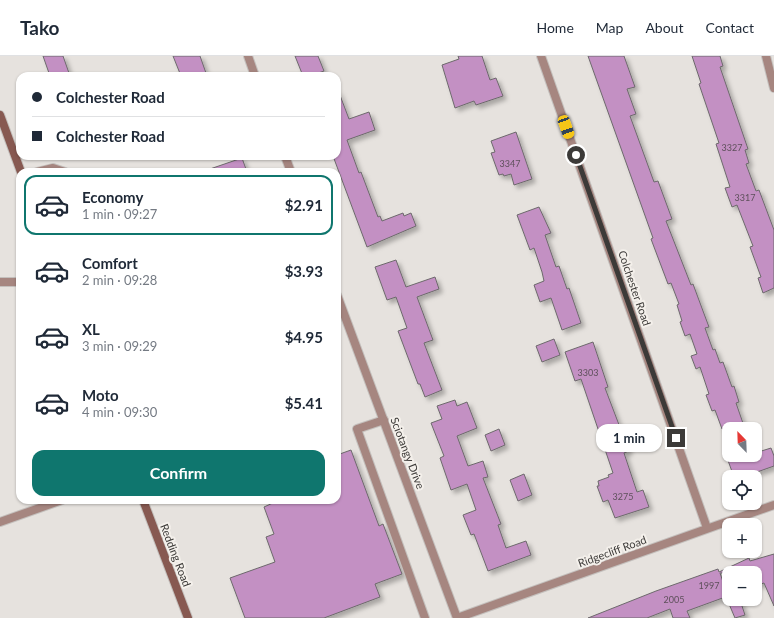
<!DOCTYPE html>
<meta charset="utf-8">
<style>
:root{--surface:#fff;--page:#f6f6f7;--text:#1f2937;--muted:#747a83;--line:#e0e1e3;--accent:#0f766e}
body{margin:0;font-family:Lato,sans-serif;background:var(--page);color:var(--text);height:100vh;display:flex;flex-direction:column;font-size:15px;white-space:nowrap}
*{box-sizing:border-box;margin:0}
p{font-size:13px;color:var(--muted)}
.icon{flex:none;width:22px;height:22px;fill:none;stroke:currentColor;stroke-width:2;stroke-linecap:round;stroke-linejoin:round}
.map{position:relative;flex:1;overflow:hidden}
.drawer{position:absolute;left:16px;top:112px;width:325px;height:336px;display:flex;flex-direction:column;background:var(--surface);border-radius:12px;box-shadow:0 1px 3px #0004}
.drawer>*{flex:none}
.hud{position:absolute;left:16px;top:16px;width:325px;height:88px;border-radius:12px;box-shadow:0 1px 3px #0004;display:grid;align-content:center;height:88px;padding:0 16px;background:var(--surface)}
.needle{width:26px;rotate:337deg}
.controls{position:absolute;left:722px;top:366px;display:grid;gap:8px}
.controls a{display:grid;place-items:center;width:40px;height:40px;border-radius:8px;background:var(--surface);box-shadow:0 1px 3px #0004;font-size:20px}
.end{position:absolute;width:18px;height:18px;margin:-9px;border:5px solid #3c3a38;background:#fff;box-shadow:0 0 0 2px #fff}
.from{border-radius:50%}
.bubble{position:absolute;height:28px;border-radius:12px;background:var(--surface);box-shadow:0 1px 3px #0004;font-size:13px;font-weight:700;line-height:28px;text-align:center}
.car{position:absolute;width:12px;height:24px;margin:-12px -6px;border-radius:5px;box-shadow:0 0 3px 1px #0007;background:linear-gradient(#f5c518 24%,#345 0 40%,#f5c518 0 76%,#345 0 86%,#f5c518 0)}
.hud b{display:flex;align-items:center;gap:14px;height:38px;font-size:15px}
.hud b+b{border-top:1px solid var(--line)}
.hud i{width:10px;height:10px;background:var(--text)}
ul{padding:7px 0 0;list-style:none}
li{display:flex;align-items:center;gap:12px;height:60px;margin:0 8px 6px;padding:0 8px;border:2px solid transparent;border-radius:12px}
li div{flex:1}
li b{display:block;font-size:15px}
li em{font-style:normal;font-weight:700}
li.active{border-color:var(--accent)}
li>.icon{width:36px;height:36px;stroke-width:1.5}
.cta{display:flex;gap:8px;margin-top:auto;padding:8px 16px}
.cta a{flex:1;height:46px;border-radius:12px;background:var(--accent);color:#fff;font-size:16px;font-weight:700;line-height:46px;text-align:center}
header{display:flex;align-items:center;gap:24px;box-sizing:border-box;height:56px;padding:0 20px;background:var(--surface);border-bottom:1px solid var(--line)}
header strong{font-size:19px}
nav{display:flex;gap:22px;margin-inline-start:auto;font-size:14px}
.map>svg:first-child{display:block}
.building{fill:#c390c3;stroke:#6d696c;filter:url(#shadow)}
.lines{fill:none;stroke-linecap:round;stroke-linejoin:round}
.lane-casing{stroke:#c4c0bd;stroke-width:10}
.street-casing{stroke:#c4c0bd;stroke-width:10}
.secondary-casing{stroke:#c4c0bd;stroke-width:10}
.lane{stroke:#a68680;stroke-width:8}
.street{stroke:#a68680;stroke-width:8}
.secondary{stroke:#875951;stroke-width:8}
.route{stroke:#3c3a38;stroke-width:5}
.labels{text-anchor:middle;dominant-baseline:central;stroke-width:4;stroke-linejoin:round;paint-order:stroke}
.number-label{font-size:9px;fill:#5e505b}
.street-label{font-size:11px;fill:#3c3a38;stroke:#f4f0eb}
</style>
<header>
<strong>Tako</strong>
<nav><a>Home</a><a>Map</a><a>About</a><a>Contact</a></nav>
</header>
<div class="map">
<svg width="774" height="562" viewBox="0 0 774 562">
<defs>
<filter id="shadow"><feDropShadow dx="3.5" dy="3.5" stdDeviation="2" flood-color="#0004"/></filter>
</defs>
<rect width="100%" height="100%" fill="#e6e2de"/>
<path class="building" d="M43,0H63L70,20H50Z
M173,0H200L207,20H181Z
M295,0H318L324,15L310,20H303Z
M458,0H482L490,24L496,22L503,40L476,49L474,45L455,52L442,9L459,3Z
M588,0H624L635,31L627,33L636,58L630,60L654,126L658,125L672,163L666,165L691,229L693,228L703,255L709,271L705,272L713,294L715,293L720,307L723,306L732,331L734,330L739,346L736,347L745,373H722L715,354L712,355L706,339L709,338L700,311L696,313L691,300L697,298L690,278L685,280L680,266L682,265L677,249L679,248L671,227L668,228L651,183L653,182Z
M692,0H720L723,10L720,11L748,93L745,94L749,107L746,108L756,135L759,134L774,174V232L763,237L758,222L761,221L750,191L753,190L737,149L732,151L725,132L730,131L716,88L719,87L699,28L701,27Z
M338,34L349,63L369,56L375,74L347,84L359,117L361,116L378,161L380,160L382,165L403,157L404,160L411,157L416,170L367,191L333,100H337Z
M516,76L532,123L514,129L511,118L504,120L503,118L499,119L491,97L495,96L491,85Z
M242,102L247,116H207V114Z
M539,151L551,177L545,179L556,211L559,210L567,233L569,232L581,267L562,274L551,242L540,246L534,229L544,225L542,216L534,192L530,194L517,159Z
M396,204L406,231L435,221L439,233L417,241L433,284L424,287L442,334L425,341L420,328H418L398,275L407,272L396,241L387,244L375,211Z
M554,283L560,299L542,306L536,290Z
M593,286L608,331L605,332L629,395L624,397L637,436L643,434L649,451L615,462L608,444L603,446L597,430H599L598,425L609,421L608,419L613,417L581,323L575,325L565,296Z
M455,344L457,350L467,346L477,372L457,380L468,410L483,405L488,421L483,422L501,468L498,469L506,492L526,485L531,499L488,515L474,478L471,479L463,459L476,454L467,428L451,434L440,402L444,400L431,367L442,363L437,350Z
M499,373L505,389L491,395L485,379Z
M771,392L774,400V410L743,421H734L726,399H755V397Z
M351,394L379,470L383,468L402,518L375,528L380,541L324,562H245L230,522L275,506L266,481L274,478L264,451L275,446V444H337V399Z
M524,418L532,439L518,445L510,424Z
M774,498V550L764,527L758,529L755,517H720L728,540L687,555L690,562H673L670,553L647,562H588L656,535L718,513L719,516L749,502L750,505Z
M740,544L745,559L735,562L729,548Z"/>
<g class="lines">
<defs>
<path id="lane" d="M37,116L53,112L65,116
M384,364L357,373L425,562"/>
<path id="street" d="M248,0L255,20
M541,0L707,472
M766,0L774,32
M285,100L291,116
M0,226H20
M337,239L457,562
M0,466L62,444
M457,562L774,449"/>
<path id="secondary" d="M0,59L21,116
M143,444L188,562"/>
</defs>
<use href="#lane" class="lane-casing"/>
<use href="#street" class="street-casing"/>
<use href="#secondary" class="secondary-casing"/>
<use href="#lane" class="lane"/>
<use href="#street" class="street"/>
<use href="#secondary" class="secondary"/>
</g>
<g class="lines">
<path class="route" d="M576,99L676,382"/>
</g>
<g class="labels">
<g class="number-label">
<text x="732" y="91">3327</text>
<text x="510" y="107">3347</text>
<text x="745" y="141">3317</text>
<text x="588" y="316">3303</text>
<text x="623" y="440">3275</text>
<text x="709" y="529">1997</text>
<text x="674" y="543">2005</text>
</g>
<g class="street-label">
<text transform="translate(635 232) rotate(71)">Colchester Road</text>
<text transform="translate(408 397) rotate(69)">Sciotangy Drive</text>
<text transform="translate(612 495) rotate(-20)">Ridgecliff Road</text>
<text transform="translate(176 499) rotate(69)">Redding Road</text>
</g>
</g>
</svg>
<div class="controls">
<a><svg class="needle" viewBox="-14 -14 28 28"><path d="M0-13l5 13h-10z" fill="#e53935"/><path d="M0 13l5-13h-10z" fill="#747a83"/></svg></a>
<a><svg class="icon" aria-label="locate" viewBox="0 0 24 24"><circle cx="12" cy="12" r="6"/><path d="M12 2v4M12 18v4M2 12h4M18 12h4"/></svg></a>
<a>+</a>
<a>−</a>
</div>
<i class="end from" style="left:576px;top:99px"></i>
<i class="end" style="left:676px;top:382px"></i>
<div class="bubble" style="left:596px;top:368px;width:66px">1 min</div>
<i class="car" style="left:566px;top:71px;rotate:160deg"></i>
<div class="hud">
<b><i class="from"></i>Colchester Road</b>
<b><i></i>Colchester Road</b>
</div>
<section class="drawer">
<ul>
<li class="active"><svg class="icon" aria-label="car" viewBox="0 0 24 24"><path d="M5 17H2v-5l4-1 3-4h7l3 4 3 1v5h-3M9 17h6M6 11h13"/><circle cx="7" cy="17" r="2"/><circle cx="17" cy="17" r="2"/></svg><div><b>Economy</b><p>1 min · 09:27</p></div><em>$2.91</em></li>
<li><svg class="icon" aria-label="car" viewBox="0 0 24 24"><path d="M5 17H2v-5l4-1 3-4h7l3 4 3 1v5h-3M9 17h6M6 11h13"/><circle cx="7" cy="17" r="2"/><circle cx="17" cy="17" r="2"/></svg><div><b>Comfort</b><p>2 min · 09:28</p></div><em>$3.93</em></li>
<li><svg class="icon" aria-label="car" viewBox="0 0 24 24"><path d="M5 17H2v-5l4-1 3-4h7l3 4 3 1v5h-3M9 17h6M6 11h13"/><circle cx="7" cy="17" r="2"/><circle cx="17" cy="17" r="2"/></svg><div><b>XL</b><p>3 min · 09:29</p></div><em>$4.95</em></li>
<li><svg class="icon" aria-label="car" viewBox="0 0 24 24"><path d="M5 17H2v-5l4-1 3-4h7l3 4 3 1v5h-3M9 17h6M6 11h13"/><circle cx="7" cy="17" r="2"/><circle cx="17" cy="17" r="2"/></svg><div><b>Moto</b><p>4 min · 09:30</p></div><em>$5.41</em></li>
</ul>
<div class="cta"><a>Confirm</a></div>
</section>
</div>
